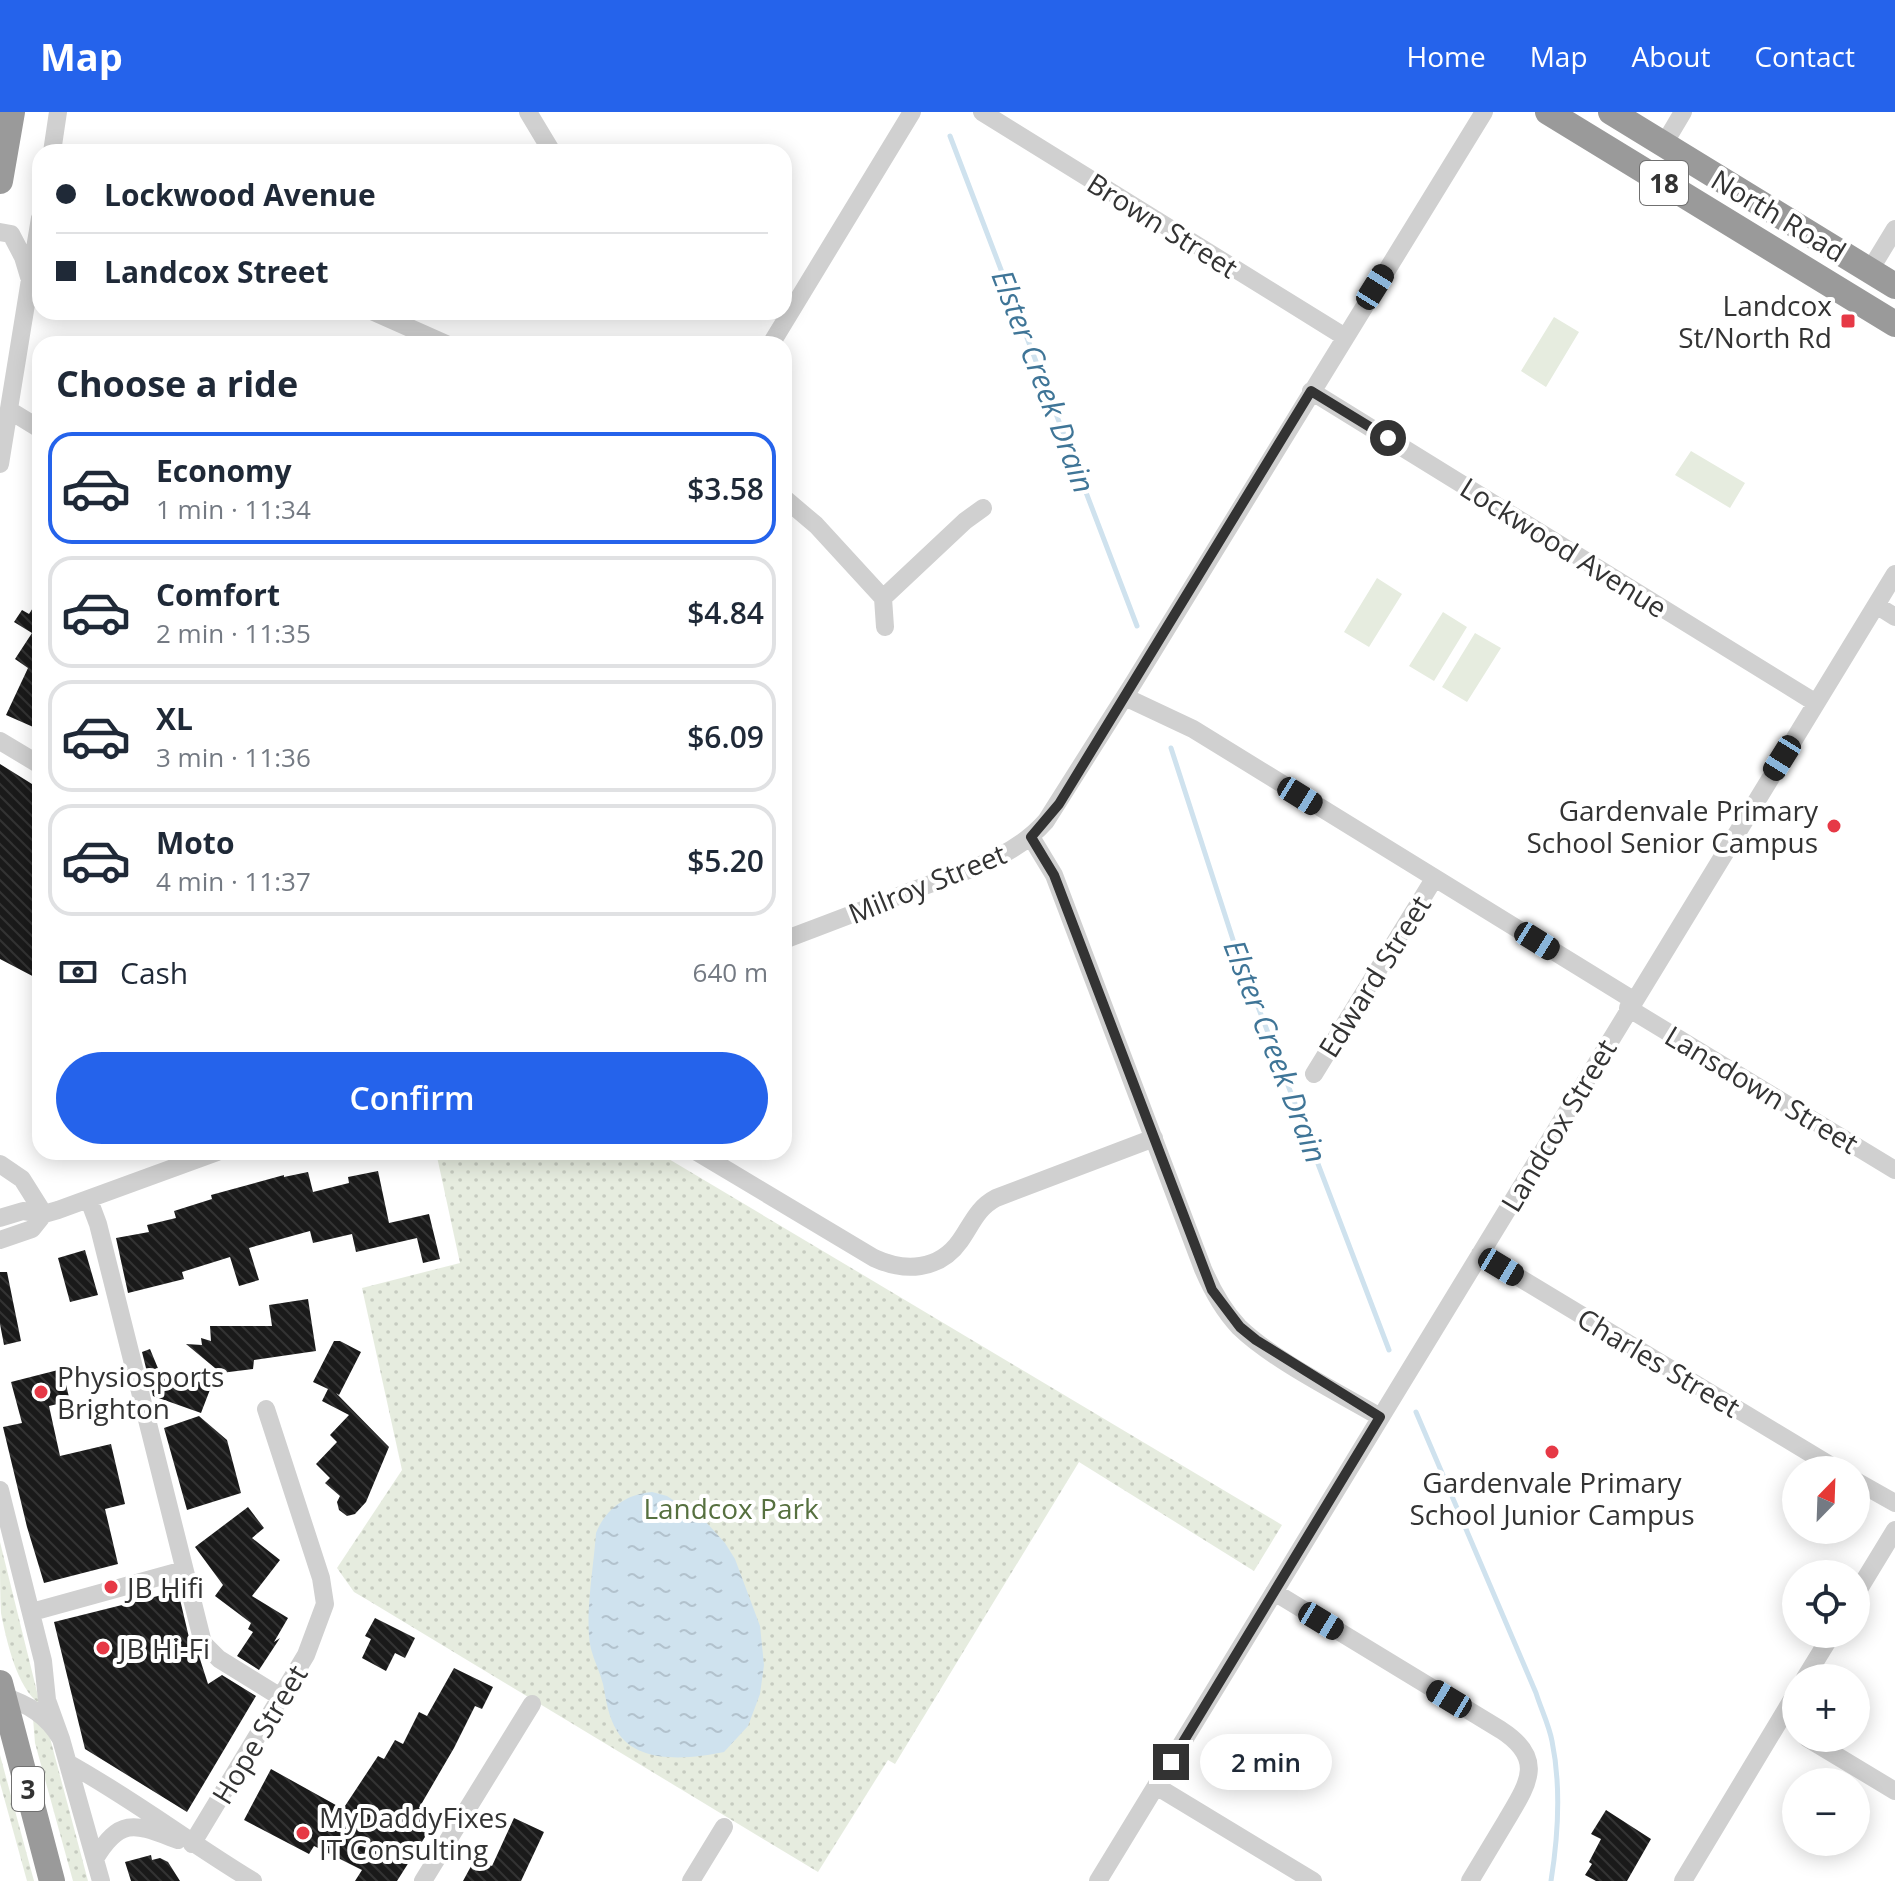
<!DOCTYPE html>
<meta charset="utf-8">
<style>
:root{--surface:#fff;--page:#f2f2f3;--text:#1f2937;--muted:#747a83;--line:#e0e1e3;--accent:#2563eb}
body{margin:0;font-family:"Open Sans",sans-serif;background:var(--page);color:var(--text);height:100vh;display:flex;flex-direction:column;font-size:30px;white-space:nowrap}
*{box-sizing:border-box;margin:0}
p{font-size:26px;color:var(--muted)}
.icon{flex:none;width:44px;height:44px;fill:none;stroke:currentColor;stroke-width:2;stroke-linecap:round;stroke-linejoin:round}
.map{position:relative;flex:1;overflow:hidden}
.drawer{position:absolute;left:32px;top:224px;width:760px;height:824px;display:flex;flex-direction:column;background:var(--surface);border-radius:24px;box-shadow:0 4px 20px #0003}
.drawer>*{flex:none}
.banner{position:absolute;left:32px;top:32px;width:760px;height:176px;border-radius:24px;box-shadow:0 4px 20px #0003;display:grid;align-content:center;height:176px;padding:0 24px;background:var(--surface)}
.needle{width:52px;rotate:23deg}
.buttons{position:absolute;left:1782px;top:1344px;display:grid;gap:16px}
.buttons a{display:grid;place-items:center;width:88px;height:88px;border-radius:50%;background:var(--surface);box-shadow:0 4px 20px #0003;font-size:40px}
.end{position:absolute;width:36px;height:36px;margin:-18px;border:10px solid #333;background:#fff;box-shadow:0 0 0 4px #fff}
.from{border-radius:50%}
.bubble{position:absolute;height:56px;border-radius:28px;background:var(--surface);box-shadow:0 4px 20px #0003;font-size:26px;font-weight:600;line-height:56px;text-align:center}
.car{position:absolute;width:24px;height:48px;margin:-24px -12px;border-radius:10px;box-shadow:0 0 6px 2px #0007;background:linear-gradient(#222 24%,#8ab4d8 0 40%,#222 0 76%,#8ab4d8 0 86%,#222 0)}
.banner b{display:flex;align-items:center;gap:28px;height:76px;font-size:30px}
.banner b+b{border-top:2px solid var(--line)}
.banner i{width:20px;height:20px;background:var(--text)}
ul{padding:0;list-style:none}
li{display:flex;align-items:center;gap:24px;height:112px;margin:0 16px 12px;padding:0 8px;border:4px solid var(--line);border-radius:24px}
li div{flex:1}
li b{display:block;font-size:30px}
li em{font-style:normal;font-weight:600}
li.on{border-color:var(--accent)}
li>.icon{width:72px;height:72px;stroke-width:1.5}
h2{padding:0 24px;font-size:36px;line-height:96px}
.pay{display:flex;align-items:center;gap:20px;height:88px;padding:0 24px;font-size:30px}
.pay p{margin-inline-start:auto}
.primary-button{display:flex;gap:16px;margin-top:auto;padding:16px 24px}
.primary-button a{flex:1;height:92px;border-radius:48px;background:var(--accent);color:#fff;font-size:32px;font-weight:600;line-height:92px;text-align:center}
header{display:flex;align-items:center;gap:48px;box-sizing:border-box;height:112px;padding:0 40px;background:var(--accent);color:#fff}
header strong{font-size:38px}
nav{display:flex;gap:44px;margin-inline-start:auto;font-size:28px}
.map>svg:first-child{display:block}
.grass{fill:url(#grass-dots)}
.pitch{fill:#e6ecdf}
.water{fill:url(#water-ripples)}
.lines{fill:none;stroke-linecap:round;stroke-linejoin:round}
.stream{stroke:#cfe2ee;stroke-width:5}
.building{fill:url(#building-back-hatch)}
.minor{stroke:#d0d0d0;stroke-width:18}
.highway{stroke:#9a9a9a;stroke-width:26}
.route{stroke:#333;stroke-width:10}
.poi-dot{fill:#e63946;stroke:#fff;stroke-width:3}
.labels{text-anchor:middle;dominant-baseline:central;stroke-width:8;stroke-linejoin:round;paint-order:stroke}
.shield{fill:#fff;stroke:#707070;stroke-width:2}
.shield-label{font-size:26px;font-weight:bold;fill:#333}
.street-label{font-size:28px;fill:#333;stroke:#fff}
.poi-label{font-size:28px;fill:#333;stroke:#fff;text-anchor:start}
.park-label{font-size:28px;fill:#56703f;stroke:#fff}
.water-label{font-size:30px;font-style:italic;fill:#3f7597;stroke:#fff}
</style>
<header>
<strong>Map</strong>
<nav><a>Home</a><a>Map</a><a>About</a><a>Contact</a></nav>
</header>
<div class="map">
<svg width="1895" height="1769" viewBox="0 0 1895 1769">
<defs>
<pattern id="grass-dots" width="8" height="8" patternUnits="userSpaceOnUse" patternTransform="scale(2)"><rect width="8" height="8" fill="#e6ecdf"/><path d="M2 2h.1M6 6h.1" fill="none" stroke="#c6cbc0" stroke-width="1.8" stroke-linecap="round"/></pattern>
<pattern id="water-ripples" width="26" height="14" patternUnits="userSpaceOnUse" patternTransform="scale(2)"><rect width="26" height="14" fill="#cfe2ee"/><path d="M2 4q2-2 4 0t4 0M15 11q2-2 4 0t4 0" fill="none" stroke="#b2c2cd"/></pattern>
<pattern id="building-back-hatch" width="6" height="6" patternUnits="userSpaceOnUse" patternTransform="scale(2)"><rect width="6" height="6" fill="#1a1a1a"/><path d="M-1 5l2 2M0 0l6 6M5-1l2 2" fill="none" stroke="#333"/></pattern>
</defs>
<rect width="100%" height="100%" fill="#fff"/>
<path class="grass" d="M436,1040H657L1282,1413L1254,1459L1079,1350L895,1652L888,1648L818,1760L366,1487L354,1480L337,1456L402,1358L362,1176L460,1151Z
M0,1430L40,1592C17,1577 6,1527 1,1501C0,1479 0,1453 0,1430Z
M33,1606L44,1615L50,1626L88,1769H73L35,1631Z
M0,1643L34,1769H27L0,1671Z"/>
<path class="pitch" d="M1554,205L1579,220L1546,275L1521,259Z
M1691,339L1745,371L1730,396L1675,363Z
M1377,466L1402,482L1369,535L1344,520Z
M1443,500L1467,515L1434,569L1409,554Z
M1475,521L1501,536L1467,590L1442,575Z"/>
<path class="water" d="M652,1380L667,1384L706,1410L725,1431L735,1447L760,1514L764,1553L760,1582L748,1614L724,1640C690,1647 637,1653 617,1619C608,1605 606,1587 603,1572C600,1560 594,1549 591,1537C584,1507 594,1453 596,1421C606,1396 627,1382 652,1380Z"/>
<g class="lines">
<path class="stream" d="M950,24L1137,514
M1171,636L1236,837L1389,1238
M1416,1300L1536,1581C1541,1597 1549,1613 1552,1629C1561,1673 1558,1725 1551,1769"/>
</g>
<path class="building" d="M40,485V618L6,603L28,556L15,547L32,521L14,510L22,498L29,502Z
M0,652L40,677V806L35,827L40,830V868L0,847Z
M378,1059L389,1111L429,1102L440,1147L423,1151L417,1126L356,1140L352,1122L313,1131L310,1119L249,1136L259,1168L239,1174L230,1145L182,1160L184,1167L128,1181L116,1126L149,1120L147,1113L176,1106L174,1099L212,1087L211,1083L284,1063V1065L308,1060L313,1080L349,1071L348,1065Z
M85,1138L98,1183L70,1190L58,1146Z
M0,1160H7L21,1229L4,1233L0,1212Z
M308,1187L316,1239L254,1248L253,1257L221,1261L186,1232L202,1233L201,1226L211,1229L210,1214H272L269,1193Z
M334,1229H340L361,1240L339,1283L336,1281L389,1335L366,1390L355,1402L347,1404L339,1398L337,1390L340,1384L325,1371L330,1366L316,1352L337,1330L330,1323L349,1303L322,1289L328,1277L313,1270Z
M150,1237L162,1266L183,1272L185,1264L211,1275L201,1301L153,1284L142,1240Z
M62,1257L70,1289L49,1294L60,1344L111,1332L125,1392L105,1397L118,1452L44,1471L27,1415L3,1315L22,1311L11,1270Z
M199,1304L227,1328L241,1381L187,1398L164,1316Z
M248,1395L264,1416L252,1426L280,1448L252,1484L288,1506L274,1530L280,1526L259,1558L237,1544L253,1520L248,1517L251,1511L215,1484L223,1473L195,1435Z
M178,1479L191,1534L199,1544L208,1572L222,1563L256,1584L187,1700L85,1637L54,1510Z
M375,1506L415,1526L405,1546L395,1541L386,1559L362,1546L371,1527L365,1524Z
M454,1556L493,1575L482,1597L475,1594L454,1636L419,1696L437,1706L397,1769H355L362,1758L314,1734L309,1742L244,1708L271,1657L343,1697L378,1644L384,1647L395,1628L403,1632L419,1600L427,1604Z
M1606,1698L1651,1727L1627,1769H1596L1585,1763L1592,1752L1589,1750L1601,1727L1591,1722Z
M514,1706L544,1720L521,1769H463L476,1745L492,1754Z
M151,1743L152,1748L160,1746L168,1750L180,1769H131L125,1750Z"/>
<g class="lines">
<path class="minor" d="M528,0L552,40
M982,0L1345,225
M1664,32L1683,0
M52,40L58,0
M0,120L11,122L23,145L29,165
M1870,158L1895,117
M374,200L446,232
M771,232L912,0
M1311,279L1816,591
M9,298L40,317
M0,352L40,106
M784,386L816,413L883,486L885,515
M883,486L965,409L983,396
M1876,493L1895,505
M1125,585L1193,617L1633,888
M0,629L40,653
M1031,725L1054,763L1203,1157C1212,1178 1223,1198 1239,1215C1273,1248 1339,1281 1380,1305
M784,828C826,812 869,796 911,779C958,761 1012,748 1046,709L1134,570L1484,0
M1628,896L1895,1058
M1314,962L1434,767
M697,1040L874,1146C904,1160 939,1159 960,1129C972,1112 977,1096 996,1086L1154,1026
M0,1052L22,1067L44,1102
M89,1088L98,1112L203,1531L219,1547L282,1586
M0,1106L23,1099L44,1102L58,1098L217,1040
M0,1128L32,1117L44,1102
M1480,1142L1838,1358
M1856,1369L1895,1391
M0,1378L43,1549L47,1588L61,1627
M1274,1480L1501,1618C1546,1647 1528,1672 1506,1709C1494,1729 1482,1749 1470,1769
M1856,1482L1895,1418
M32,1500L184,1458
M1805,1566L1832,1522
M3,1584C28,1592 48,1604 61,1627L101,1769
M1807,1626L1895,1679
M68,1651C133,1687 190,1731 253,1769
M1156,1674L1313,1769
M192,1732L306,1543L325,1492L321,1466L266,1297
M95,1747C121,1703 137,1713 178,1728
M423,1769L532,1592
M691,1769L724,1715
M1098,1769L1895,462
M1683,1769L1796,1581"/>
<path class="highway" d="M1548,0L1895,212
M1611,0L1895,174
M0,69L12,0
M0,1571L52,1769"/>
</g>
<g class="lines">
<path class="route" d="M1171,1650L1380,1305L1256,1228L1240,1215L1212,1178L1054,763L1031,725L1059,692L1311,279L1388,326"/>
</g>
<g class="poi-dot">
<rect x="1840" y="201" width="16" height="16" rx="4"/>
<circle cx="1834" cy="714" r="8"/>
<circle cx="41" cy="1280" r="8"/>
<circle cx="1552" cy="1340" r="8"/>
<circle cx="111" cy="1475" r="8"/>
<circle cx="103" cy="1536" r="8"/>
<circle cx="303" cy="1721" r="8"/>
</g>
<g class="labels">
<g class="shield">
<rect x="1640" y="49" width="48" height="44" rx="6"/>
<rect x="12" y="1655" width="32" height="44" rx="6"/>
</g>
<g class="shield-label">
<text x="1664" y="71">18</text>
<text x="28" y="1677">3</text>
</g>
<g class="street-label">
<text transform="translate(1779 103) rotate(31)">North Road</text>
<text transform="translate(1163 113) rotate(32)">Brown Street</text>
<text transform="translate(1564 435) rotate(32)">Lockwood Avenue</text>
<text transform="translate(927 771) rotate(-22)">Milroy Street</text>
<text transform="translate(1374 864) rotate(-58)">Edward Street</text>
<text transform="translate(1762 977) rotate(31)">Lansdown Street</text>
<text transform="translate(1558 1013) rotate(-59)">Landcox Street</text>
<text transform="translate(1659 1250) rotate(31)">Charles Street</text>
<text transform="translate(259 1622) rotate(-59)">Hope Street</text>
</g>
<g class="poi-label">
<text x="1832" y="193" text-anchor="end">Landcox<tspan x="1832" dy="32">St/North Rd</tspan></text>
<text x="1818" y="698" text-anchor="end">Gardenvale Primary<tspan x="1818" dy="32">School Senior Campus</tspan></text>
<text x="57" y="1264">Physiosports<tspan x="57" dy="32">Brighton</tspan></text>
<text x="1552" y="1370" text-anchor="middle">Gardenvale Primary<tspan x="1552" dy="32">School Junior Campus</tspan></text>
<text x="127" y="1475">JB Hifi</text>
<text x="119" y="1536">JB Hi-Fi</text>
<text x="319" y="1705">MyDaddyFixes<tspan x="319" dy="32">IT Consulting</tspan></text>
</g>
<g class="park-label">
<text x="731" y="1396">Landcox Park</text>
</g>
<g class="water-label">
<text transform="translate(1044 269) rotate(69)">Elster Creek Drain</text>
<text transform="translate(1276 939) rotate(69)">Elster Creek Drain</text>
</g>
</g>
</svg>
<div class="buttons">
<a><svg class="needle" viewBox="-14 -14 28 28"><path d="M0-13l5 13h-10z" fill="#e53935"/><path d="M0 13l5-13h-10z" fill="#747a83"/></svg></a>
<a><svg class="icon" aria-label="locate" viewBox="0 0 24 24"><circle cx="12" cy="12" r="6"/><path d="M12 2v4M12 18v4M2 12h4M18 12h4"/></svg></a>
<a>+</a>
<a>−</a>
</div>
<i class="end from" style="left:1388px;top:326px"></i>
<i class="end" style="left:1171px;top:1650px"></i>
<div class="bubble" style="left:1200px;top:1622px;width:132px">2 min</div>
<i class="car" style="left:1375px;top:175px;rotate:32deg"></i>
<i class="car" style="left:1782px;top:646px;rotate:212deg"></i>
<i class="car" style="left:1300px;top:684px;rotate:122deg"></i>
<i class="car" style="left:1537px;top:829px;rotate:122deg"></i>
<i class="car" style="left:1501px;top:1155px;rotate:121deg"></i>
<i class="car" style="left:1321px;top:1509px;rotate:121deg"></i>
<i class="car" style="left:1449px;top:1587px;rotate:301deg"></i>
<div class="banner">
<b><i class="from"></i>Lockwood Avenue</b>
<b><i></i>Landcox Street</b>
</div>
<section class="drawer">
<h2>Choose a ride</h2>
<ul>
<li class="on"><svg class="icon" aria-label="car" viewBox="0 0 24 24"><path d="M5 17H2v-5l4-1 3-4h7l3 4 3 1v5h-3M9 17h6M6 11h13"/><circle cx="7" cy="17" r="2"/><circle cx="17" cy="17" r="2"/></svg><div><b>Economy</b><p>1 min · 11:34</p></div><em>$3.58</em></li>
<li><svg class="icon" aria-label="car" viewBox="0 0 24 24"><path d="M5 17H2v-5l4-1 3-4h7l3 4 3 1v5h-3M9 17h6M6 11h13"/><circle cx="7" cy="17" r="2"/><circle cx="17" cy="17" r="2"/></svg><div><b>Comfort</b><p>2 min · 11:35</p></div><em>$4.84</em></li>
<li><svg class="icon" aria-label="car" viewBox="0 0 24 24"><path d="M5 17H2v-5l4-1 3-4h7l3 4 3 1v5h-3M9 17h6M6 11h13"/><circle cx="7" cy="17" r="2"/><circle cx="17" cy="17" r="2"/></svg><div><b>XL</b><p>3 min · 11:36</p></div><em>$6.09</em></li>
<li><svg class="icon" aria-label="car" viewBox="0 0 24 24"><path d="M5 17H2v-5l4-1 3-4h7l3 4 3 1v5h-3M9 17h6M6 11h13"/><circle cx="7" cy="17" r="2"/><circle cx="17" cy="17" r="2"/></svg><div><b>Moto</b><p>4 min · 11:37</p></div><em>$5.20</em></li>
</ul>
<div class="pay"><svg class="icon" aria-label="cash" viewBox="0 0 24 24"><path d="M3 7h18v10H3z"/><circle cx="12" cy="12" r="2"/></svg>Cash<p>640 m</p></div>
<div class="primary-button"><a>Confirm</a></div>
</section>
</div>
